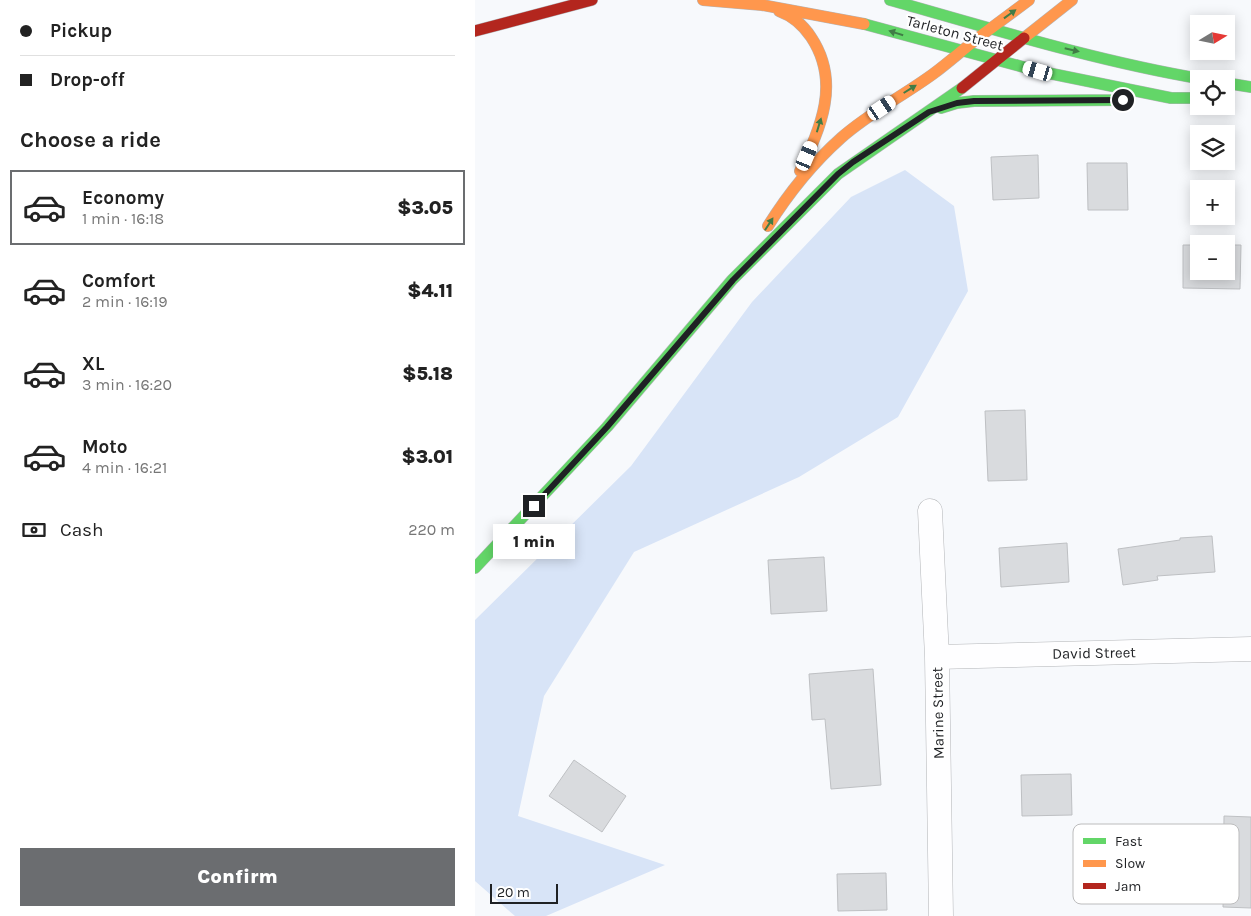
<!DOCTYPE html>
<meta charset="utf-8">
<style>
:root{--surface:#fff;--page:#f6f6f6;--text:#222;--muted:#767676;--line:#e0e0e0;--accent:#6b6d70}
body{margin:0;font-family:Karla,sans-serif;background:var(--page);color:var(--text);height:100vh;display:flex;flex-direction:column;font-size:19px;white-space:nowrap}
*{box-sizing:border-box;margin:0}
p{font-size:16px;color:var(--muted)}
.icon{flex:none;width:28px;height:28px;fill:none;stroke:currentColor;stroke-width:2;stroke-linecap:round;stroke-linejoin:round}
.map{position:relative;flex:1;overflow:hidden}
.details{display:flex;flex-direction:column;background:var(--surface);width:475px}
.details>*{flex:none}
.guide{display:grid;align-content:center;height:110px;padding:0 20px;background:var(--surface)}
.needle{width:32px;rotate:80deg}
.buttons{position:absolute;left:715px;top:15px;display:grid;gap:10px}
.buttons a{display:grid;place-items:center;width:45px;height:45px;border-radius:0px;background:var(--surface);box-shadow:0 2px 12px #0003;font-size:25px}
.scale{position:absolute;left:15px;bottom:12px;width:68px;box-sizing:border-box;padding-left:5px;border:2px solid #1f2124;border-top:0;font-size:14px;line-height:18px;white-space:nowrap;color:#1f2124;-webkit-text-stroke:4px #fff;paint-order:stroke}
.end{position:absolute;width:22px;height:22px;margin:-11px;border:6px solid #1f2124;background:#fff;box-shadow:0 0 0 2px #fff}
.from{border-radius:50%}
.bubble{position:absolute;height:35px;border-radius:0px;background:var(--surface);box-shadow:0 2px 12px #0003;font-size:16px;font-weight:800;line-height:35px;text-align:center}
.car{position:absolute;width:15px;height:30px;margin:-15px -8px;border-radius:6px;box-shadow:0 0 4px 1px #0007;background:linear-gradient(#fff 24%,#345 0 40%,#fff 0 76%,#345 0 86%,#fff 0)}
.guide b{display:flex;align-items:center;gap:18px;height:48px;font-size:19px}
.guide b+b{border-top:1px solid var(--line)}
.guide i{width:12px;height:12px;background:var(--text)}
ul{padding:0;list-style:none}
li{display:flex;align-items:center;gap:15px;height:75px;margin:0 10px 8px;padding:0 10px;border:2px solid transparent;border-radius:0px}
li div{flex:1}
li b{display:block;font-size:19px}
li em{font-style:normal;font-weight:800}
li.on{border-color:var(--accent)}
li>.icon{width:45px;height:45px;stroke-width:1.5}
h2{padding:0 20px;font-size:22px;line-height:60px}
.pay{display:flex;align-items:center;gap:12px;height:55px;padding:0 20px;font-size:19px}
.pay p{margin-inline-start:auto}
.primary-button{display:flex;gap:10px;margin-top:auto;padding:10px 20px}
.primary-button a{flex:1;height:58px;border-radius:0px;background:var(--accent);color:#fff;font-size:20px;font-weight:800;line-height:58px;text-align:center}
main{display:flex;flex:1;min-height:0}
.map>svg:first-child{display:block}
.green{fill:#d8e4f7}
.building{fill:#d9dbde;stroke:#bec0c3}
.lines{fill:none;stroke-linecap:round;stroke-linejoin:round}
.street-casing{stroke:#b3b5b8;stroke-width:25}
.fast-casing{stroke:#b3b5b8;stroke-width:12}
.slow-casing{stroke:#b3b5b8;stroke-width:12}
.jam-casing{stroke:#b3b5b8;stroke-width:12}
.street{stroke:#fefeff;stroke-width:24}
.fast{stroke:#63d668;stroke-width:11}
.slow{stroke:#ff974d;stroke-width:11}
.jam{stroke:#b3261e;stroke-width:11}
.oneway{fill:#417c46}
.route{stroke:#1f2124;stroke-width:6}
.labels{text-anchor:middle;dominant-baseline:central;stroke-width:4.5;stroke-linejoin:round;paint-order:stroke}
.street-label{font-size:15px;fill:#1f2124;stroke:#fff}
.key{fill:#fff;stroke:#bcbcbd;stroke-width:1}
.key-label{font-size:14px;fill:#1f2124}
</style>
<main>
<section class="details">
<div class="guide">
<b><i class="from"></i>Pickup</b>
<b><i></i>Drop-off</b>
</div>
<h2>Choose a ride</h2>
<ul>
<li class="on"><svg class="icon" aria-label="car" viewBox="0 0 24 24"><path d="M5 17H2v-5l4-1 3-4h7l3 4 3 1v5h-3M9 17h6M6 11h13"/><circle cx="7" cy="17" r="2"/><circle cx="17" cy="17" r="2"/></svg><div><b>Economy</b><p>1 min · 16:18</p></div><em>$3.05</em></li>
<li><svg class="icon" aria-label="car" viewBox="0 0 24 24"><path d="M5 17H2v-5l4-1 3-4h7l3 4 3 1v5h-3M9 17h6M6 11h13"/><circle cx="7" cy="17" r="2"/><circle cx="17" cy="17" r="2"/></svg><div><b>Comfort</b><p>2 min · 16:19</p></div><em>$4.11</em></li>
<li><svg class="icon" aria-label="car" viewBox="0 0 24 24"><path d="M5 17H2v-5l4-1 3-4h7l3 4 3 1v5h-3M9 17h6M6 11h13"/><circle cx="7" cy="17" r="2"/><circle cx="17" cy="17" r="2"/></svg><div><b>XL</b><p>3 min · 16:20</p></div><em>$5.18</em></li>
<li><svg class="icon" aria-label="car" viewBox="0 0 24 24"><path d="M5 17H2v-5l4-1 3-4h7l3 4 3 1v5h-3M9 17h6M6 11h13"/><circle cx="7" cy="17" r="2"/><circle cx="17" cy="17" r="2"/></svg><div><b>Moto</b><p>4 min · 16:21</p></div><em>$3.01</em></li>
</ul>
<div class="pay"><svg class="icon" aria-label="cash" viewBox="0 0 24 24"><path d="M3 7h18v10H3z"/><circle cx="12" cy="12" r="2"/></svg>Cash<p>220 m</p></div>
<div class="primary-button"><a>Confirm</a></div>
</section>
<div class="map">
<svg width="776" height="916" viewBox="0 0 776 916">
<rect width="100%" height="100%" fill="#f7f9fc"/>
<path class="green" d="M430,170L479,206L493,291L423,417L324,477L159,552L69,696L43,816L190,865L71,916H40L0,881V620L156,466L277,302L376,197Z"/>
<path class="building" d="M563,155L564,198L518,200L516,157Z
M612,163H652L653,210H613Z
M708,245H724V271H751V245H766L765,289L708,288Z
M550,410L552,480L513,481L510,411Z
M737,536L740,572L682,576L683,580L648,585L643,549L705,540V538Z
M592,543L594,582L526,587L524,548Z
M349,557L352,611L296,614L293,560Z
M398,669L406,785L356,789L350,719L337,720L334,674Z
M99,760L151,796L127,832L74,796Z
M596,774L597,815L547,816L546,775Z
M749,816L776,817V908L748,907Z
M411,873L412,910L363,911L362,874Z"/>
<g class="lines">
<defs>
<path id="street" d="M455,511L462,657L466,916
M462,657L776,649"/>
<path id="fast" d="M415,0C518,29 621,61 727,79
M389,24L563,71L696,98H724
M751,83L776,87
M466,108L482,103L499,101L652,100
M0,568L132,427L257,280L363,174L487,88"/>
<path id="slow" d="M228,0L287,5L389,24
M304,11C318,16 328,25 336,37C366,82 346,127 325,171
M515,29L554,0
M549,38L597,0
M293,226C313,194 338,163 366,138C394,113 428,96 458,74C477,60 495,43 515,29"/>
<path id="jam" d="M0,31L117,0
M487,88L549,38"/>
</defs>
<use href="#street" class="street-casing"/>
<use href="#fast" class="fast-casing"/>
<use href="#slow" class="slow-casing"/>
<use href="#jam" class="jam-casing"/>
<use href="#street" class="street"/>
<use href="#fast" class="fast"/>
<use href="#slow" class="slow"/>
<use href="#jam" class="jam"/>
</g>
<defs><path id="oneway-solid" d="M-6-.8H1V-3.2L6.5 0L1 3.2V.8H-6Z" transform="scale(1.25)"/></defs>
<g class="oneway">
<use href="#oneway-solid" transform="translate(535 14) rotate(-36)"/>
<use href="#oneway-solid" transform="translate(421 33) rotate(-163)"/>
<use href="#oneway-solid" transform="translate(597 50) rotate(13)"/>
<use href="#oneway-solid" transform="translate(435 89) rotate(-32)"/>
<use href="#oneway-solid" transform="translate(344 125) rotate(-73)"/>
<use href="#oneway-solid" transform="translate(294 224) rotate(-57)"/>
</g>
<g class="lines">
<path class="route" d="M59,506L132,427L258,280L363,174L378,162L454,112L482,103L499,101L648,100"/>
</g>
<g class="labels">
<g class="street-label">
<text transform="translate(480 33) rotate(15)">Tarleton Street</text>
<text transform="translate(619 653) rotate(-1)">David Street</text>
<text transform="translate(463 713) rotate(-91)">Marine Street</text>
</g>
</g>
<rect x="598" y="824" width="166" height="80" rx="8" class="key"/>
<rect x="608" y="838" width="23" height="6" fill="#63d668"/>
<rect x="608" y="860" width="23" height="7" fill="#ff974d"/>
<rect x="608" y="883" width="23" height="6" fill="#b3261e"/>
<g class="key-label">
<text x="640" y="846">Fast</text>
<text x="640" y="868">Slow</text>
<text x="640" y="891">Jam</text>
</g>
</svg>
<div class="buttons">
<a><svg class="needle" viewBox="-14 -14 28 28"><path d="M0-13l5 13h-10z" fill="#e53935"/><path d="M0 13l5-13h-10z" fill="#767676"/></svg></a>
<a><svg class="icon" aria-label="locate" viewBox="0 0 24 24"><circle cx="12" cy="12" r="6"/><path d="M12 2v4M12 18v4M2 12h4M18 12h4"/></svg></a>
<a><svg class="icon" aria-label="layers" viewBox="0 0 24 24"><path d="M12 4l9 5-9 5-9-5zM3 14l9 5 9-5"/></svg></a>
<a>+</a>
<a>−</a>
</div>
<div class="scale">20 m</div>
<i class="end from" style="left:648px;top:100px"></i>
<i class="end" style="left:59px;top:506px"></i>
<div class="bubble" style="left:18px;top:524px;width:82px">1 min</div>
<i class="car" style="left:563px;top:71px;rotate:286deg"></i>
<i class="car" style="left:407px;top:108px;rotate:56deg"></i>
<i class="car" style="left:332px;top:156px;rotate:23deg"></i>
</div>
</main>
